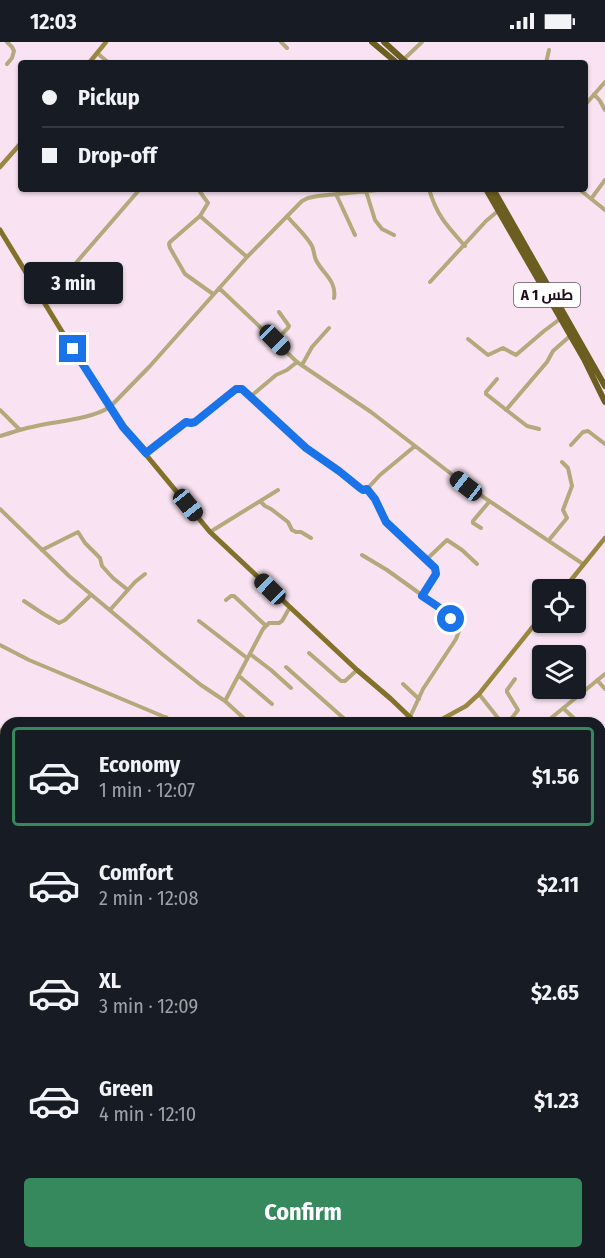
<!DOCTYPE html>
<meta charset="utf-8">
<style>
:root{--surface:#171b24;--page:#242831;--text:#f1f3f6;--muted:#9ea1a6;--line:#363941;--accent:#35895c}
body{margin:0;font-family:"Fira Sans Condensed",Cairo,sans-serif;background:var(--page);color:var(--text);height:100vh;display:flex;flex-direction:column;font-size:22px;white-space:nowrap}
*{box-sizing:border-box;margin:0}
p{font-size:20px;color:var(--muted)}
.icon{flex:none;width:33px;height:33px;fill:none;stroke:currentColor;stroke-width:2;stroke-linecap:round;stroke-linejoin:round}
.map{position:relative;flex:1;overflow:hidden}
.panel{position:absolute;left:0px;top:675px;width:606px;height:542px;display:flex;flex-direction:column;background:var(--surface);border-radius:18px 18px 0 0;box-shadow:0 2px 4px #0004}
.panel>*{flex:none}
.hud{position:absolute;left:18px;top:18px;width:570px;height:132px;border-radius:6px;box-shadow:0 2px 4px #0004;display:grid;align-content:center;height:132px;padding:0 24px;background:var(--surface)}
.controls{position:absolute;left:532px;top:537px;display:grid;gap:12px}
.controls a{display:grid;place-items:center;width:54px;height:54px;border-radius:6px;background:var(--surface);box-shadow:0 2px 4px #0004;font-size:30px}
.end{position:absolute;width:27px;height:27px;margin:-14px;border:8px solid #1a73e8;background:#fff;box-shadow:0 0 0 3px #fff}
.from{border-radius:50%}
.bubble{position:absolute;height:42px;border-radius:6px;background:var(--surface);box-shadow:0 2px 4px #0004;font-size:20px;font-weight:700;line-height:42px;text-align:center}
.car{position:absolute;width:18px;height:36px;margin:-18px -9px;border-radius:8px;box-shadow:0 0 4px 2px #0007;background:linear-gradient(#222 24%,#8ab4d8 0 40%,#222 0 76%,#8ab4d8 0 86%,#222 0)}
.hud b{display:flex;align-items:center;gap:21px;height:57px;font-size:22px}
.hud b+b{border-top:2px solid var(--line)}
.hud i{width:15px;height:15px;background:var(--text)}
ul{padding:10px 0 0;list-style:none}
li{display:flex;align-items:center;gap:18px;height:99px;margin:0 12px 9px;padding:0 12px;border:3px solid transparent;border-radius:6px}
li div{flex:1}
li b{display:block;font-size:22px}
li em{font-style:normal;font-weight:700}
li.on{border-color:var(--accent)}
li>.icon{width:54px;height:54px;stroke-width:1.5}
.primary-button{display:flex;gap:12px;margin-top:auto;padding:12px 24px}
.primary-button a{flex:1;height:69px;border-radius:6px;background:var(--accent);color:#fff;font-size:24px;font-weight:700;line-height:69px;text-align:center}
.status{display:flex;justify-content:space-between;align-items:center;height:42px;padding:0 30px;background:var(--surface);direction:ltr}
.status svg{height:16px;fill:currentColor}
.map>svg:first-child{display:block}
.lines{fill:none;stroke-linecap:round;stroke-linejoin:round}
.street{stroke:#b3a97c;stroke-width:4}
.secondary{stroke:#988842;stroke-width:4.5}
.primary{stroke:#817129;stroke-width:5}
.highway{stroke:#6b5e20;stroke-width:6}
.route{stroke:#1a73e8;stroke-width:8}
.labels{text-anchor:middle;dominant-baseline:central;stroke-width:4.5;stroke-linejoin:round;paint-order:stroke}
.shield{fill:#fff;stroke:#62555f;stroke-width:1.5}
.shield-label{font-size:15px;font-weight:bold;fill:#1e0c1a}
</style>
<div class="status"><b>12:03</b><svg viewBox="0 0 49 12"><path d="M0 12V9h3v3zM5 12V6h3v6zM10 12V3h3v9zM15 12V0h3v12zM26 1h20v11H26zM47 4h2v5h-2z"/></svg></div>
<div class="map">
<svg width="605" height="1216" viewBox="0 0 605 1216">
<rect width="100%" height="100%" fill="#f9e3f2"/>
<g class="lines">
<path class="street" d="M7,0L12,5L14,9L12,16L7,22
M281,0L287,6
M97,11L109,21
M403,18L422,0
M546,21L549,8
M594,52L600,59L605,68
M585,63L605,40
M198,147L208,161L200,174
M429,147C437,174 447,184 465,204
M579,147L605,168
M366,149L375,178L382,187L394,193
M336,152L355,193
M591,157L605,138
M287,174C295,184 306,193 312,204C314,208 314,214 316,218C323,232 337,239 334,256
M430,240L486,179L498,169
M219,246L297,320L371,370L467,444L583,522
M213,252L185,232L170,206L169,202L170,200L200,174L247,215
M43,259L140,147
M468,297L488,313L503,306L516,313L544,289L560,277
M275,299L288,286L289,284L279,270
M302,323L312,305L329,286
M497,337L486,350V352L527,384L539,387
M250,355L276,333L287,328L297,320
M0,368L20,388
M506,368L547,320L553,309L570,294
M0,394C11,391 21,387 32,385C56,379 89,378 110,365L150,324L247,215L302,159L308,156L318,154L387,147
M571,403L583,390L588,389L605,402
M146,411L186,380L191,381L195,380L238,347H241L306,406L363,448L367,447L380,433L415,404
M367,447L375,457L386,480L435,526L436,532L422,554
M260,459L265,464L271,467L288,480L292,488L296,490H301L311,496
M0,467L69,534L162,612L201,643L225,659L249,681
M481,486L473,481V479L489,460
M210,490L278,448
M549,498L567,476L563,468L572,444L568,426L562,420
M42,508L78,490L85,501L100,516L102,524L113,536L128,548
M362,513L387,528L440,566L451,577L459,589L456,597L423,647L410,675
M427,517L447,498L462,508L477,522
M226,558L231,554H234L265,583
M24,559L42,571L59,581L65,578L91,553
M110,568L135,540L145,532
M199,579L247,616
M0,603L29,618L179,681
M309,611L341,639H345L357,628
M250,612L271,628L291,646
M286,625L349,681
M239,634L272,662
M597,638L605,647
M403,642L419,657
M479,652L502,681
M225,659L263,587L269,581H279L282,579L290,565
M563,666L579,681
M163,681L166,675
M240,681L242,675
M508,681L518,668L507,650V648L515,637
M545,681L605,632
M0,688L6,695
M600,699L605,703
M0,708L6,706
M600,805L605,800
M600,814L605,818
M0,928L6,923
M600,968L605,972
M600,978L605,975
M0,1041L6,1035
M0,1085L6,1080
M0,1098L6,1104
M600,1101L605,1099
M0,1104L6,1111
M600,1166L605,1174
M21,1210L26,1216
M127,1210L132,1216
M451,1210L454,1216
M112,1216L118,1210"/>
<path class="secondary" d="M89,21L106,0
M0,125L21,101
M563,548L605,496
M435,681L466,664L479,652L543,572
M0,789L6,787"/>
<path class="primary" d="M0,188L61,288L123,385L210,490L357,628L391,657L416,681
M600,887L605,892"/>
<path class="highway" d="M372,0L397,21
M384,0L407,21
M486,147L584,317L605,360
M493,147L605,344"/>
</g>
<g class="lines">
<path class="route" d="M73,307L123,385L146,411L186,380L191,381L195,380L236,347H242L306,406L339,429L360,446L363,448L367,447L375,457L386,480L435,526L436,532L422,554L440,566L451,577"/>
</g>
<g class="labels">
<rect class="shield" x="514" y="241" width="66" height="24" rx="4.5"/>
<g class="shield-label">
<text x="547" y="253">A 1 طس</text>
</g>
</g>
</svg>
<div class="controls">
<a><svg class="icon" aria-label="locate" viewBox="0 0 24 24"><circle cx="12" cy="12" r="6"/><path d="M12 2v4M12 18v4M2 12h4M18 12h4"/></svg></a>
<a><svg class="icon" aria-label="layers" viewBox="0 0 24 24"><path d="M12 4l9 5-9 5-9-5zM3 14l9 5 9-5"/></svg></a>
</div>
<i class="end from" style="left:451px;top:577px"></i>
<i class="end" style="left:73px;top:307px"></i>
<div class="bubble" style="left:24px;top:220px;width:99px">3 min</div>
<i class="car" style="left:275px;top:298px;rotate:135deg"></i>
<i class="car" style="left:466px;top:444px;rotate:308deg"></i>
<i class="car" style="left:188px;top:463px;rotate:141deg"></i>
<i class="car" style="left:270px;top:547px;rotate:314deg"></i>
<div class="hud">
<b><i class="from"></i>Pickup</b>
<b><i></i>Drop-off</b>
</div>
<section class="panel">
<ul>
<li class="on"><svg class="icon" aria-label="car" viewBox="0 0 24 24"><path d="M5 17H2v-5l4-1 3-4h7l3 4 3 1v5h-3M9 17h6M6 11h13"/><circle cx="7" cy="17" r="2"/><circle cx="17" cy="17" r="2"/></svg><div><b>Economy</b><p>1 min · 12:07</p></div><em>$1.56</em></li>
<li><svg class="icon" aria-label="car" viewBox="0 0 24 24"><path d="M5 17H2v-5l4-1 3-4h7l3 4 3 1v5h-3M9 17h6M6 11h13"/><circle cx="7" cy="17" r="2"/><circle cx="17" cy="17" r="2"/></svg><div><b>Comfort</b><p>2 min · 12:08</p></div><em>$2.11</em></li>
<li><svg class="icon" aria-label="car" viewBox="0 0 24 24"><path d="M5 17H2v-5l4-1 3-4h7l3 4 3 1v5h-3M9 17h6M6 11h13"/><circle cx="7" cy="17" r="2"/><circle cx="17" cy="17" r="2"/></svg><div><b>XL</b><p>3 min · 12:09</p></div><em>$2.65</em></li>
<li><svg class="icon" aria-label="car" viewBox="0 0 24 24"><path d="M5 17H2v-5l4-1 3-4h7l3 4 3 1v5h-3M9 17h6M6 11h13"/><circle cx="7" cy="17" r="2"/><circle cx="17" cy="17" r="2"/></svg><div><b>Green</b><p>4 min · 12:10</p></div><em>$1.23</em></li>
</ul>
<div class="primary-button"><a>Confirm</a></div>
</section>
</div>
